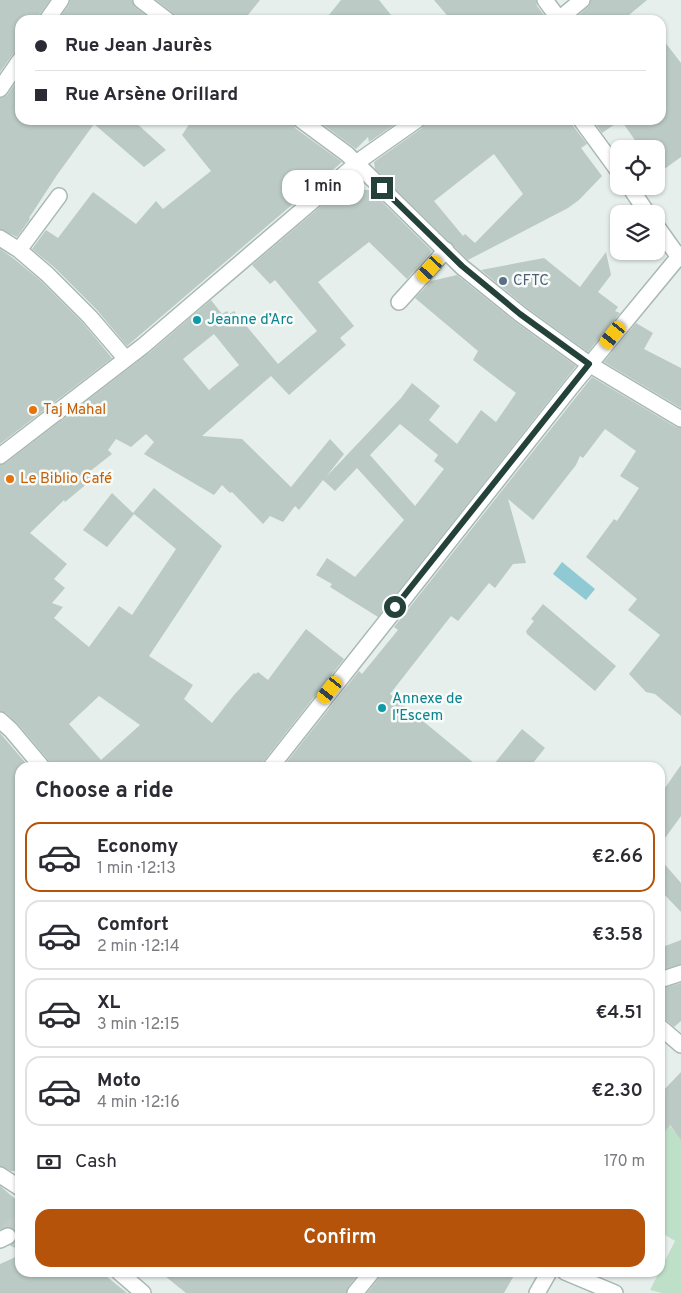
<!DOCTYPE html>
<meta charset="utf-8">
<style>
:root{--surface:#fff;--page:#f7f7f7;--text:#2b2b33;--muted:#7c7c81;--line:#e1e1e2;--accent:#b45309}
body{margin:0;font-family:Overpass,sans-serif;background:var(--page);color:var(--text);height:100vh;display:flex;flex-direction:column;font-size:19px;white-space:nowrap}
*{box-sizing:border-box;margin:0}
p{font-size:16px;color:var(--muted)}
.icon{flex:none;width:28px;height:28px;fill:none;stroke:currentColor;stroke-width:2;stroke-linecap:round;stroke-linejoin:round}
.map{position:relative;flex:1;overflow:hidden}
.side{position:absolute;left:15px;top:762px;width:650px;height:515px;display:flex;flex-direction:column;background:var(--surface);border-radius:15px;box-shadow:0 1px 4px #0004}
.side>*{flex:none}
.banner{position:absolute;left:15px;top:15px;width:651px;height:110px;border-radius:15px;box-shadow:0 1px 4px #0004;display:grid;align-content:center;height:110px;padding:0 20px;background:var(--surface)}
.tools{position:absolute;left:610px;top:140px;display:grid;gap:10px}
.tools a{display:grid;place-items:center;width:55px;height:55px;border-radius:10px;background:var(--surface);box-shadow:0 1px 4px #0004;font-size:25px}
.end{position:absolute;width:22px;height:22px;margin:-11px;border:6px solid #24423a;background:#fff;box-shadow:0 0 0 2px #fff}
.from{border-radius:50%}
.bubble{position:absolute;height:35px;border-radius:15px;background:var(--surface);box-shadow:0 1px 4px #0004;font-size:16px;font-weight:600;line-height:35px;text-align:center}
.car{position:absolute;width:15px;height:30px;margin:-15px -8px;border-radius:6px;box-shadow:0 0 4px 1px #0007;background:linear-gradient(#f5c518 24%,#345 0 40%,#f5c518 0 76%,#345 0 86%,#f5c518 0)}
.banner b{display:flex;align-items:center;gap:18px;height:48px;font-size:19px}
.banner b+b{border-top:1px solid var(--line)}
.banner i{width:12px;height:12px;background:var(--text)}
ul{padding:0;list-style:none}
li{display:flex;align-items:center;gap:15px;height:70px;margin:0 10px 8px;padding:0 10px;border:2px solid var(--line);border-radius:15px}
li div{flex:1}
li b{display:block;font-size:19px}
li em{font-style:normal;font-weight:600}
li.on{border-color:var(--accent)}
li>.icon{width:45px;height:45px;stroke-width:1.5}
h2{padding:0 20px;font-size:22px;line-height:60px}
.pay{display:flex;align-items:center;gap:12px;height:55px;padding:0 20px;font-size:19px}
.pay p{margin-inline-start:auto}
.primary-button{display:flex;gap:10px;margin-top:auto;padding:10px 20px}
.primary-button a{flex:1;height:58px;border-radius:15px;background:var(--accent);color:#fff;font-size:20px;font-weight:600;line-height:58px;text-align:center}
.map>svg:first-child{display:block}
.green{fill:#bfe0c8}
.water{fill:#8ec9d4}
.building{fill:#bbcac4;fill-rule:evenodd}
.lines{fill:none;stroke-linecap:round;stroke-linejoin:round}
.minor-tunnel{stroke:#bfccc8;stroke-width:15;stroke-dasharray:15 8;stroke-linecap:butt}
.minor-casing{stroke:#a8b8b2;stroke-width:18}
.minor{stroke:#fff;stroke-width:15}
.route{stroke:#24423a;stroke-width:6}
.service-dot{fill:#5c6f8a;stroke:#f7fbf9;stroke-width:2}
.culture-dot{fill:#0f9aa8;stroke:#f7fbf9;stroke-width:2}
.food-dot{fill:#e8710a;stroke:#f7fbf9;stroke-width:2}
.labels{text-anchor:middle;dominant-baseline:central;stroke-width:5;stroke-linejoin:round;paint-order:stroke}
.service-label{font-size:15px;fill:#4e5e75;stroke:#f7fbf9;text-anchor:start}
.culture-label{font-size:15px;fill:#0d838f;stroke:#f7fbf9;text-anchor:start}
.food-label{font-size:15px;fill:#c56008;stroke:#f7fbf9;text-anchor:start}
</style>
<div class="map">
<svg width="681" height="1293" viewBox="0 0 681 1293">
<rect width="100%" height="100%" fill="#e6efeb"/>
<path class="green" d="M669,1125L681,1139V1293H662L650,1290L675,1241L662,1233L660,1235V1138Z"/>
<path class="water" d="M562,562L595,589L586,600L553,574Z"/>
<path class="building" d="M0,0H50L39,15L38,20H20V51L13,54L0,72Z
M70,0H132L135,7L152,20H58L69,5Z
M156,0H260L244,20H176L173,13Z
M341,0H379L395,20H325Z
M434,0H536L537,6L548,20H451Z
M591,0H647L623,20H573L588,7Z
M661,37L681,63V157L656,175V149H641L621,120L602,133L593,120H661Z
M20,77V120H133L166,150L144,167L94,124L57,175L29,218L30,219L17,237L0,229V98L7,95Z
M192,120H292L295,128L342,162L127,346L97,310L54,267L32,249L46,230L58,238L93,192L136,224L156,201L163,209L211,171L182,135Z
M317,120H401L369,142L368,137L356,149Z
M426,120H572L573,126L587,144L581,148L602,176L579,200L568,208L468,260L375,169L374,162L422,128ZM494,154L523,194L475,243L465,234L463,236L434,201Z
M341,189L370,190L432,251L407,279L369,242L318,282L354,326L340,338L346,345L289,395L271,376L202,436L242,439L291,487L330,439L344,454L326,477L401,398L412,383L440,406L429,420L457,444L481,410L496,422L516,393L473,360L478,351L415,298L431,281L457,275L514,321L576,366L378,617L330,587L332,584L316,575L327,558L355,577L404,520L357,468L335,491L323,480L299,510L295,506L283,522L270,516L263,524L232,492L230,493L222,485L214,495L144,454L154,442L146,434L131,447L116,439L108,450L112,454L89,472L95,477L65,502L64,500L30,533L67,564L54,579L65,588L52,603L63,607L54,618L89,647L119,606L132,615L176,549L134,514L107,547L83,530L112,493L133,513L154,488L222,546L149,656L193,685L184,699L212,723L234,695L254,673L256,674L258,672L268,680L306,629L344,659L263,762L261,768H52L50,762L18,724L6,713L0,711V465L6,463L149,353L211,300L222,314L227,311L229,314L234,311L278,364L317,331L275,280L270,284L252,265ZM214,334L239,365L209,390L183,359ZM400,424L438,455L434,461L444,469L415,506L370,455ZM99,696L140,725L101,760L69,724Z
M0,249L13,258L41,281L83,323L112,358L0,444Z
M606,252L611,275L598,292L618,307L615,311L620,313L588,352L526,307L481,270L544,258L580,287Z
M636,323L653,333L644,349L681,368V408L604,362Z
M592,377L676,427L681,428V716L655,694L646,692L629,674L660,635L628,610L637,599L586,557L614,519L617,521L639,488L620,476L636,451L605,429L583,458L580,456L576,465L533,520L508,499L526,563L513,564L495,588L489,583L458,621L451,616L390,694L480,768H282L359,671L362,674L398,630L394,627Z
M543,604L616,666L595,691L527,634L526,631L534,621L531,619Z
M522,729L545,748L529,768H491Z
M0,733L30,768H20V1171H11L0,1166Z
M681,765V816L660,845V795Z
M660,859L681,883V912L660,890Z
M681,940V964L660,970V948Z
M681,983V1021L674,1027L666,1020L660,1018V989Z
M681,1072V1140L670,1125L660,1138V1094Z
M0,1186L20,1203V1248L14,1243L17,1236L14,1228L8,1227L0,1230Z
M20,1255V1272H101L127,1293H0V1264Z
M160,1272H360L348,1287L346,1293H186Z
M381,1272H516L504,1293H367L379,1278Z"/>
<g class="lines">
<path class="minor-tunnel" d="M20,1222L10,1227L8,1236L16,1240L20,1238"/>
<defs>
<path id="minor" d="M141,0L167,20
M545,0L559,19
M47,20L61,0
M558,20L582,0
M0,89L20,60
M301,120L347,154L462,267L520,314L589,364L681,419
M581,120L619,172
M629,186L648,214
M656,225L678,256
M0,238L19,250L47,274L90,317L126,359
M19,250L59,196
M399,302L446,250
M0,456L143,346L363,158L417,120
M0,720L11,730L43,768
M270,768L572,386L681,254
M660,980L681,973
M660,1027L681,1045
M0,1175L20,1188
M0,1240L8,1236
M119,1272L143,1293
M565,1272L615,1293
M355,1293L372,1272
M537,1293L549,1272"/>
</defs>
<use href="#minor" class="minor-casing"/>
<use href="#minor" class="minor"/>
</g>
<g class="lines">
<path class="route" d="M382,188L462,266L520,314L589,364L395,607"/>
</g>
<circle class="service-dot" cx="503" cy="281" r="5"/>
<g class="culture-dot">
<circle cx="197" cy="320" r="5"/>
<circle cx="382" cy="708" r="5"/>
</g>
<g class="food-dot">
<circle cx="33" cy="410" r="5"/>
<circle cx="10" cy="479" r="5"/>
</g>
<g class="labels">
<g class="service-label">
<text x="513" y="281">CFTC</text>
</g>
<g class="culture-label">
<text x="207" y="320">Jeanne d’Arc</text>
<text x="392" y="699">Annexe de<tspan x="392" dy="17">l'Escem</tspan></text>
</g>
<g class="food-label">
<text x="43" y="410">Taj Mahal</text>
<text x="20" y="479">Le Biblio Café</text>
</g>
</g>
</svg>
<div class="tools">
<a><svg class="icon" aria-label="locate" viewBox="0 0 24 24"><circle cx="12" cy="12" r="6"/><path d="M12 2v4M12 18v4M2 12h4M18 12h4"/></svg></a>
<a><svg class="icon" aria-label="layers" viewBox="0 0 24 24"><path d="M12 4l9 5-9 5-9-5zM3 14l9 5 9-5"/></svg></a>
</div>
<i class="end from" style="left:395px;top:607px"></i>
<i class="end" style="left:382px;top:188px"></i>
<div class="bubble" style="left:282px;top:170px;width:82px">1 min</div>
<i class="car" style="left:430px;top:269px;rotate:222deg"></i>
<i class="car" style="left:613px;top:335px;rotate:219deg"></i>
<i class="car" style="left:330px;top:690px;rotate:218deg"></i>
<div class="banner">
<b><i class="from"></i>Rue Jean Jaurès</b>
<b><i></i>Rue Arsène Orillard</b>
</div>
<section class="side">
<h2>Choose a ride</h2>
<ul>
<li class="on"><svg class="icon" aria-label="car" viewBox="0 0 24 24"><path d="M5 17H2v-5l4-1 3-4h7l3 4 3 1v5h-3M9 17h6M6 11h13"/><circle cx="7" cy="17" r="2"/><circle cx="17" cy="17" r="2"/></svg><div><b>Economy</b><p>1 min · 12:13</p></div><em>€2.66</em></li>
<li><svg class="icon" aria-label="car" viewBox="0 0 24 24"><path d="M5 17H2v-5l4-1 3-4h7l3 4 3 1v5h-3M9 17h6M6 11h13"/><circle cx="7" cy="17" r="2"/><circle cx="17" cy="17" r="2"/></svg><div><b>Comfort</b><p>2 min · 12:14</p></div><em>€3.58</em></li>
<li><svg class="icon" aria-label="car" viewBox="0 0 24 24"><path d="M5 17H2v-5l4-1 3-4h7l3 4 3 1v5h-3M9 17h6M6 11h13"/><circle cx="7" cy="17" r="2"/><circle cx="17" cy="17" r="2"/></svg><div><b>XL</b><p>3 min · 12:15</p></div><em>€4.51</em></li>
<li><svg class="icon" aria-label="car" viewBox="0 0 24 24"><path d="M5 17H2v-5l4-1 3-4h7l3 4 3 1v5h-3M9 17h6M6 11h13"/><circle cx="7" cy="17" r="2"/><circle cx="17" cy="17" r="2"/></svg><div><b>Moto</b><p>4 min · 12:16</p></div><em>€2.30</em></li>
</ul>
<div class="pay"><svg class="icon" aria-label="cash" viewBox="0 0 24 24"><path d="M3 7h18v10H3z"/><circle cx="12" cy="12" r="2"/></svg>Cash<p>170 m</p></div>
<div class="primary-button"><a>Confirm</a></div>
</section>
</div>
